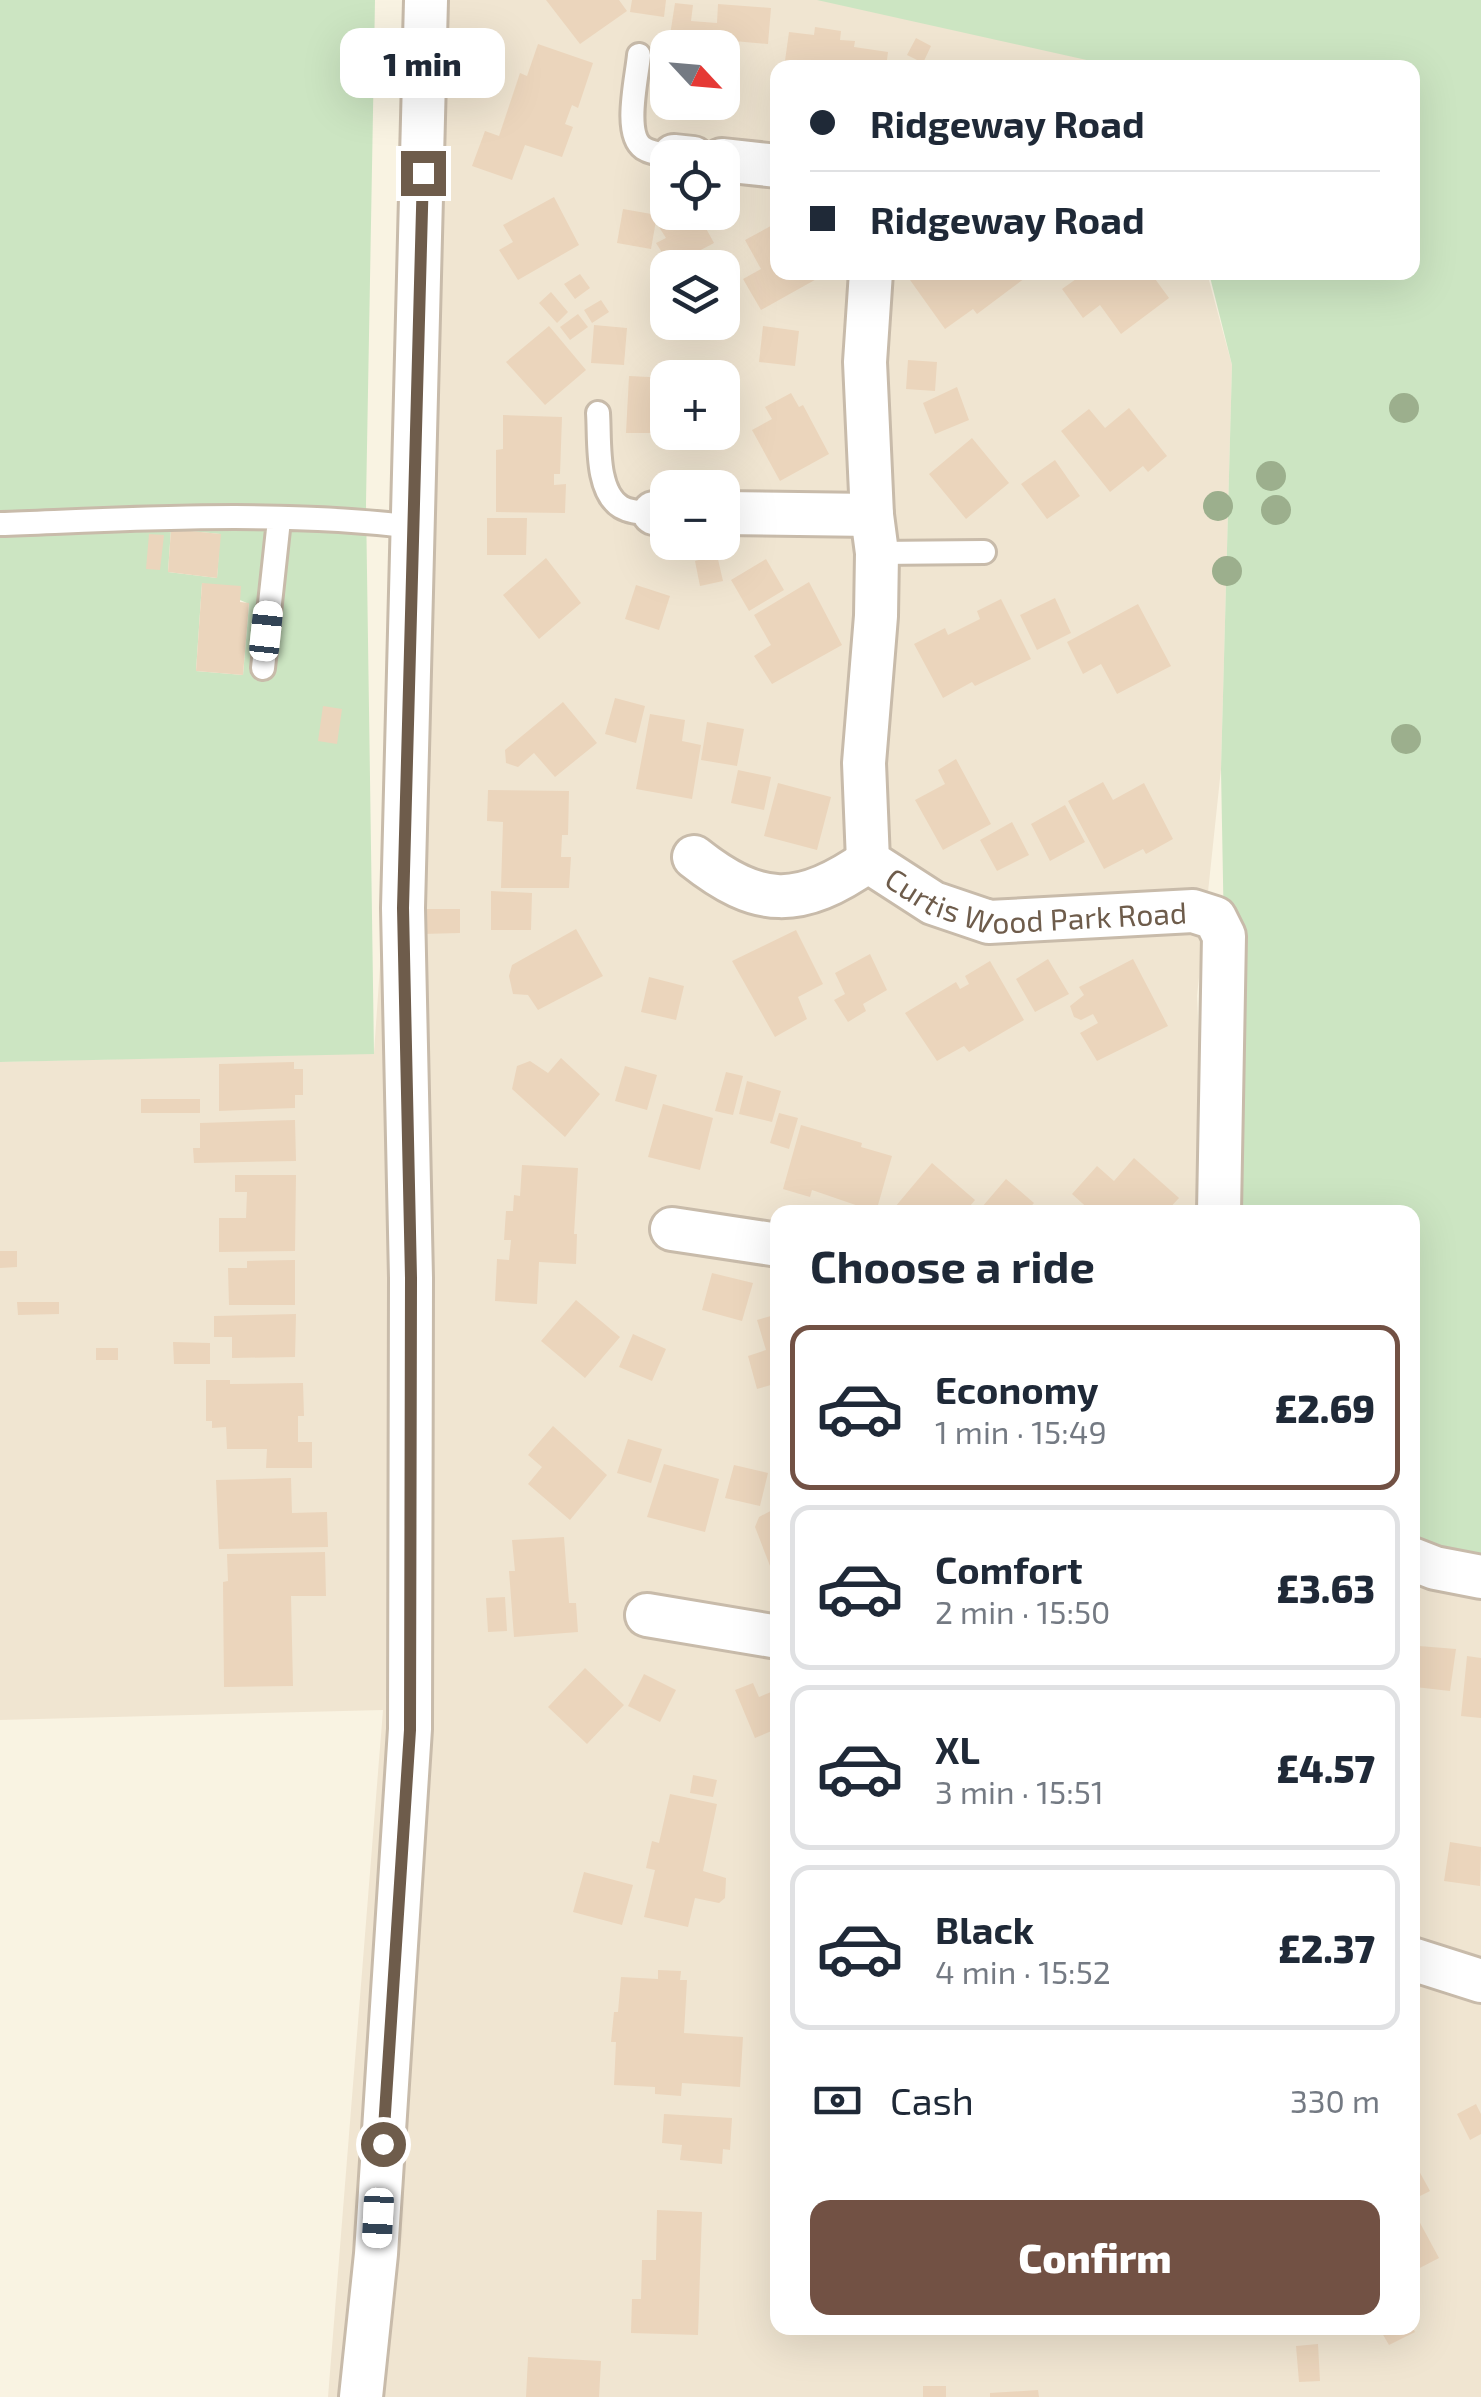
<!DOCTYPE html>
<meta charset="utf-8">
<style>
:root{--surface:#fff;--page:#f6f6f7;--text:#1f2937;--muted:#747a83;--line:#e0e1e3;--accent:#725144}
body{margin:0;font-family:"Exo 2",sans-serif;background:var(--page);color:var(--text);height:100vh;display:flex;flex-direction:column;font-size:38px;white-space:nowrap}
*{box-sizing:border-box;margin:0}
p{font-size:32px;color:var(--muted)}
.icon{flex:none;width:55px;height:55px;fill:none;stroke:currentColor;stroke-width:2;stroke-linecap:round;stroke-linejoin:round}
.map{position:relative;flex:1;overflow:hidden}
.details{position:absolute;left:770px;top:1205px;width:650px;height:1130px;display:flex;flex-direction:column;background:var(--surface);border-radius:20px;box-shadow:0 10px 40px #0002}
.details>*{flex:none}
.guide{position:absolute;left:770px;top:60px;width:650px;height:220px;border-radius:20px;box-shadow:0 10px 40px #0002;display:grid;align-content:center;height:220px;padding:0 40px;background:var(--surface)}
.needle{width:65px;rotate:116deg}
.buttons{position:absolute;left:650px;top:30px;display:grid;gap:20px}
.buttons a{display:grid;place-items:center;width:90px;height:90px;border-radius:20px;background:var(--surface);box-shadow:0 10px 40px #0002;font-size:50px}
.end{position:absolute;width:45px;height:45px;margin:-22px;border:12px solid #6e5c4b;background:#fff;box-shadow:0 0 0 5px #fff}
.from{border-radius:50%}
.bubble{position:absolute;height:70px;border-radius:20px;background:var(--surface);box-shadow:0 10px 40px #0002;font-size:32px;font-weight:800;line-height:70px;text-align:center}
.car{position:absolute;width:30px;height:60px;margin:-30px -15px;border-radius:12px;box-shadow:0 0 8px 2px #0007;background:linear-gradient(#fff 24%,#345 0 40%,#fff 0 76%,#345 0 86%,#fff 0)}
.guide b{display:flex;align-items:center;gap:35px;height:95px;font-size:38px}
.guide b+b{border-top:2px solid var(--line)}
.guide i{width:25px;height:25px;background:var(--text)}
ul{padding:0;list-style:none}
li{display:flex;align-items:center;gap:30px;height:165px;margin:0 20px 15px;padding:0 20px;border:5px solid var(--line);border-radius:20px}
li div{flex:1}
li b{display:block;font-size:38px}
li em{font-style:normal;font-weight:800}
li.selected{border-color:var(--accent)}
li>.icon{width:90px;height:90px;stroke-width:1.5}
h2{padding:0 40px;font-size:45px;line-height:120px}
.pay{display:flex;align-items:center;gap:25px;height:110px;padding:0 40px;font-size:38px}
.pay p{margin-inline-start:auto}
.action{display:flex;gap:20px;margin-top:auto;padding:20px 40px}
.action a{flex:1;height:115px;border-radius:20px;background:var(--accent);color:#fff;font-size:40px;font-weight:800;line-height:115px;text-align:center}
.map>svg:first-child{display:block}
.residential{fill:#f0e5d1;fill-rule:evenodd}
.green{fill:#cce5c2;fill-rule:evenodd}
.building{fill:#ebd5bc}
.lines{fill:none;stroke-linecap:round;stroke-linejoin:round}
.lane-casing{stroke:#c8bbaa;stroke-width:28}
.street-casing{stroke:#c8bbaa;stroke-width:48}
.lane{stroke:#fff;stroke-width:22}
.street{stroke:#fff;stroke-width:42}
.tree{fill:#9caf8d}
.route{stroke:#6e5c4b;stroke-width:12}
.labels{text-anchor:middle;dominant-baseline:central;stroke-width:9;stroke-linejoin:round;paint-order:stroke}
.street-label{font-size:30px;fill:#6e5c4b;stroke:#fdf7e7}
</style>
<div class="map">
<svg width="1481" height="2397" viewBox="0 0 1481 2397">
<rect width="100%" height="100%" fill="#f9f3e2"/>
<path class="residential" d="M447,0H916L1153,67L778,68V272L1207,273L1232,365L1221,769L1197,996L1207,1212H778V2328H1412L1413,1586L1481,1592V2397H328L383,1710L0,1720V1062L374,1053ZM668,48H722V102H668ZM668,158H722V212H668ZM668,268H722V322H668ZM668,378H722V432H668ZM668,488H722V542H668Z"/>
<path class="green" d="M0,0H375L366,503L374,1054L0,1062ZM171,529L220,534L217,578L168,572ZM202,583L249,604L243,675L196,671Z
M817,0H1481V1577L1413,1559L1412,1212H1219L1224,936L1221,769L1232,365L1209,273L1412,272V68L1118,67Z"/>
<path class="building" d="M546,0H619L627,11L580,44Z
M632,0H666L664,17L630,12Z
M675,3L693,5L691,21L717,23L718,4L771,8L768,44L723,40V48H668Z
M815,27L841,31L840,40L855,41L854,47L888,52L886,68H784L789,32L814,35Z
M916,38L931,46L923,63L907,55Z
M538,44L593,63L578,108L572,105L565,124L573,127L562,157L525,145L512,180L472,166L485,131L499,136L520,73L527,76Z
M554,197L579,245L518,280L499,250L513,242L503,225Z
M623,209L657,215L651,249L617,243Z
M684,212H697L714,243L680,261L675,252L665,257L656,243L666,238L659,227Z
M778,222V272H829L761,310L743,279L761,269L745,240Z
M921,272H1027L1029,275L977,314L973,309L945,329L910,280Z
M1086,272H1150L1169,298L1121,334L1100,305L1083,318L1062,289Z
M580,274L590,288L575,299L564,284Z
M551,292L568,312L557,323L539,303Z
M601,300L609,312L592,323L584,310Z
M578,314L588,327L570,340L560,327Z
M594,325L627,328L624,365L591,363Z
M549,326L586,370L545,405L506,362Z
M763,326L799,331L795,366L759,362Z
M690,360L722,362L721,378H688Z
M908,360L937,362L935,391L906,389Z
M629,376L668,378V433H626Z
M957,387L969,420L935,434L923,403Z
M791,393L799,407L803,405L829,454L780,481L752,430L772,419L765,407Z
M1129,408L1167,456L1148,472L1143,466L1110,492L1061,431L1089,409L1105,428Z
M503,415L562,417L560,474H554V485L566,484L565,513L496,512V450L503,449Z
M972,438L1009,483L966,519L929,474Z
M1055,460L1080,496L1047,519L1021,484Z
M487,518H527L526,555H487Z
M171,529L221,534L217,578L168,572Z
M149,534L164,535L160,570L146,569Z
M717,555L723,581L700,586L695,561Z
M546,558L581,603L539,639L503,595Z
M766,559L784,590L749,611L731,580Z
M809,582L842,645L772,684L754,656L771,645L754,615Z
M202,583L241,586L240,602L249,603L243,675L196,671Z
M636,585L670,596L659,630L625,619Z
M1055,598L1071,633L1037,650L1020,615Z
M1001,599L1031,659L975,686L972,682L943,698L914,644L945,628L948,635L980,619L977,611Z
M1138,604L1171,666L1117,694L1101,664L1083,674L1067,642Z
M615,698L645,706L636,743L605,734Z
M563,702L597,743L555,777L534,753L518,767L506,763L505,750Z
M323,706L342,709L337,744L318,741Z
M650,714L685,720L682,741L701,745L692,799L636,789Z
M707,722L744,729L737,766L701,760Z
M956,759L991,824L943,850L915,800L945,784L938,770Z
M738,770L771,777L764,810L731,803Z
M1103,782L1113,800L1144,783L1173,839L1146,854L1143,849L1104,869L1068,801Z
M778,783L831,797L817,850L764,836Z
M488,790L569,791L568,835H562L561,857H571L569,888H501L503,822L487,821Z
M1065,805L1085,842L1050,861L1031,824Z
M1012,822L1029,855L997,871L980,840Z
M491,891L532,893L531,930H491Z
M422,909H460V933L422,934Z
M576,929L603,976L538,1010L528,995L513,994L509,976L512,965Z
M796,930L823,984L798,997L807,1019L775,1037L732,961Z
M870,954L887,990L863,1004L866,1011L848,1022L834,1000L845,994L835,973Z
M1048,959L1069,994L1035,1012L1016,979Z
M1133,959L1168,1026L1097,1061L1080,1033L1098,1023L1093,1014L1081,1020L1074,1017L1070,1006L1084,995L1079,987Z
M990,961L1024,1020L969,1052L964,1046L937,1061L905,1013L956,982L960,989L969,984L965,976Z
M649,977L684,986L676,1020L641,1012Z
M561,1058L600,1094L565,1137L512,1089L517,1066L530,1061L548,1073Z
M294,1062V1069H303V1095H295V1108L219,1111V1064Z
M625,1066L657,1075L647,1110L615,1101Z
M726,1072L743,1076L733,1115L715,1111Z
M747,1081L781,1091L772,1122L739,1114Z
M141,1099H200V1113H141Z
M663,1104L713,1118L700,1170L648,1157Z
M779,1113L798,1118L789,1149L770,1143Z
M295,1120L296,1161L194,1163L193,1148H200V1123Z
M801,1125L862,1143L861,1147L892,1156L876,1212L812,1190L810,1197L783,1189Z
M1134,1158L1179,1198L1166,1212H1092L1072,1194L1097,1166L1114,1181Z
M932,1163L975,1200L965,1212H901L895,1207Z
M522,1165L578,1168L574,1234H577L576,1264L539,1262L537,1304L495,1301L497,1259L509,1260L511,1240H504L506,1211H513L514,1195L520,1196Z
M235,1175H296L295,1251L219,1252V1218H246L247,1192H235Z
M1006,1179L1034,1203L1026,1212H988L982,1207Z
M0,1251H17V1267L0,1268Z
M295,1260V1305H229L228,1268H247V1261Z
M712,1273L753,1283L742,1321L702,1310Z
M576,1300L620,1337L585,1378L541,1341Z
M17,1302H59V1314L18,1315Z
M296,1314L295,1357L232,1358V1337H214V1316Z
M778,1314V1383L757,1389L748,1356L766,1350L757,1320Z
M633,1334L666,1349L652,1381L619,1367Z
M173,1342L210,1343V1364H174Z
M96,1348H118V1360H96Z
M206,1380H230V1384L303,1383L304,1416H298V1442H312V1468H266L267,1449H227L226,1427L212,1428V1421H206Z
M553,1426L607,1475L570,1520L528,1484L542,1467L528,1455Z
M628,1439L662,1449L651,1483L617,1473Z
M664,1464L719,1479L705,1532L647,1517Z
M734,1465L768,1473L760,1506L725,1498Z
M291,1478L292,1513L327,1512L328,1547L219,1549L216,1480Z
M778,1507V1584H777L755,1527L759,1517Z
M564,1537L569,1603H576L578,1632L514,1637L509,1571H515L512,1540Z
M325,1552L326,1596H291L293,1686L224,1687L223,1582L228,1581L227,1554Z
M505,1597L507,1631L488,1632L486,1598Z
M1419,1646L1456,1649L1450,1691L1415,1687Z
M1467,1656L1481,1658V1718L1461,1716Z
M585,1668L624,1705L587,1744L548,1707Z
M644,1674L676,1690L660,1722L628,1706Z
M753,1683L759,1697L778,1689V1739L774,1730L755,1738L735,1690Z
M693,1775L717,1780L713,1797L690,1793Z
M670,1794L717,1804L703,1871L726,1878L725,1898L719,1903L695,1898L688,1927L644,1917L655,1870L646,1868L652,1841L659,1843Z
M1450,1842L1481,1847L1480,1886L1444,1881Z
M584,1872L633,1885L622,1925L573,1912Z
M658,1970L681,1971L680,1980H687L684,2033L743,2037L740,2087L682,2083L681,2096L655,2094V2087L614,2085L616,2042H611L614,2012H618L621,1977L658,1979Z
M1476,2104L1481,2114V2134L1470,2140L1457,2114Z
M664,2114L732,2118L730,2150L723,2149L722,2164L680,2160L682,2145L662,2143Z
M1412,2158L1430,2191L1412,2200Z
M1412,2208L1439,2258L1412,2272Z
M657,2210L702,2212L698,2335L631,2333L632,2299H641L642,2260H656Z
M1374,2328H1413L1415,2332L1389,2345L1382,2333L1378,2335Z
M1318,2344L1320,2381L1299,2382L1296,2346Z
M528,2357L601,2361L599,2397H526Z
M923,2386H946V2397H923Z
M1038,2390L1039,2397H990V2393Z"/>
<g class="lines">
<defs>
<path id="lane" d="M639,55C637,78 623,134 643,148C652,154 664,154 674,156
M598,413C600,440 595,491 621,507C631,513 643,512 654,513
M0,524C138,519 278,510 415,527
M877,553L984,552
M263,668L279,520"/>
<g id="street">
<path d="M674,156L693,158"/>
<path d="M722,160L778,166"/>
<path id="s1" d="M871,272L865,362L872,515L877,553L876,616L864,763L868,861L933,903L989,922L1193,911L1215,918L1224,936L1219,1212"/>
<path d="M654,513H668"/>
<path d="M722,513L872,515"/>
<path d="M694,857C758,908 800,909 868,861"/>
<path d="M672,1229L778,1245"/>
<path d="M1412,1559L1435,1568L1481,1577"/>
<path d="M647,1615L778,1637"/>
<path d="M1412,1959L1481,1981"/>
<path d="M361,2397L376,2254L410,1729L411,1278L403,908L426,0"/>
</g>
</defs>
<use href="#lane" class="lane-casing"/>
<use href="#street" class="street-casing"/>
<use href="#lane" class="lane"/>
<use href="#street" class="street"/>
</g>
<g class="tree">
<circle cx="1404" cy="408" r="15"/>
<circle cx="1271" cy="476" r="15"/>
<circle cx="1218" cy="506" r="15"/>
<circle cx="1276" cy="510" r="15"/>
<circle cx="1227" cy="571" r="15"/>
<circle cx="1406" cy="739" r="15"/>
</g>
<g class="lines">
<path class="route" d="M383,2144L410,1730L411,1278L403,908L423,173"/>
</g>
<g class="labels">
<g class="street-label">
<text stroke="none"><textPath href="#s1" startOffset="770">Curtis Wood Park Road</textPath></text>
</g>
</g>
</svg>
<div class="buttons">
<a><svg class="needle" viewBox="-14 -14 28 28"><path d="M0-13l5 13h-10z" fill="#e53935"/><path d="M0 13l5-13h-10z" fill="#747a83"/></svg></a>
<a><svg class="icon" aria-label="locate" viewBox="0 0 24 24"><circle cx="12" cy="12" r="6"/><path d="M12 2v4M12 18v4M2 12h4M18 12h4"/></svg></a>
<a><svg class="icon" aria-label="layers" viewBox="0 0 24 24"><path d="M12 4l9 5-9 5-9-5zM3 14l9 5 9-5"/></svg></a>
<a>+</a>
<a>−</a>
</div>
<i class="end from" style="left:383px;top:2144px"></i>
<i class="end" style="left:423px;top:173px"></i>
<div class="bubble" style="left:340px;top:28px;width:165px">1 min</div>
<i class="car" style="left:266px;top:631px;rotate:6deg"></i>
<i class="car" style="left:378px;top:2218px;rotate:183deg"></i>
<div class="guide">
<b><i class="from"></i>Ridgeway Road</b>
<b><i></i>Ridgeway Road</b>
</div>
<section class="details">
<h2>Choose a ride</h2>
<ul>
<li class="selected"><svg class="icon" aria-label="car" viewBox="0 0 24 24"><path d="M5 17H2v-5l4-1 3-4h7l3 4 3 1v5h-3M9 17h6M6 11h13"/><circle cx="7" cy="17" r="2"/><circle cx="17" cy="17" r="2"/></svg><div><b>Economy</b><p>1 min · 15:49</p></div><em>£2.69</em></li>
<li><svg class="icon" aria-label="car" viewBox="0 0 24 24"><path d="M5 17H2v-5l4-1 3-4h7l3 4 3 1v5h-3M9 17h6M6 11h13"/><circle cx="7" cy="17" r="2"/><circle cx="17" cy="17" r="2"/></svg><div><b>Comfort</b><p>2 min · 15:50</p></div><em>£3.63</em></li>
<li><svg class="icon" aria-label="car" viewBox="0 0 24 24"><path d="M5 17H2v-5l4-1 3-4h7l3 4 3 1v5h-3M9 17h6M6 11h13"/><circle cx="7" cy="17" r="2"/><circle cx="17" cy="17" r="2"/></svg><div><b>XL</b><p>3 min · 15:51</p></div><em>£4.57</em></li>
<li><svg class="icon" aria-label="car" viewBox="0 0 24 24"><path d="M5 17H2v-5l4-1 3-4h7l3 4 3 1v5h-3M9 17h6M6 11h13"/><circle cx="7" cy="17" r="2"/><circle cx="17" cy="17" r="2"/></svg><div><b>Black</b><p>4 min · 15:52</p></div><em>£2.37</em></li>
</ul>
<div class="pay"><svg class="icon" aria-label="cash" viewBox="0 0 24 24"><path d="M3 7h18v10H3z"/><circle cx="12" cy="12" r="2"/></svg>Cash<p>330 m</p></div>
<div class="action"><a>Confirm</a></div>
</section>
</div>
